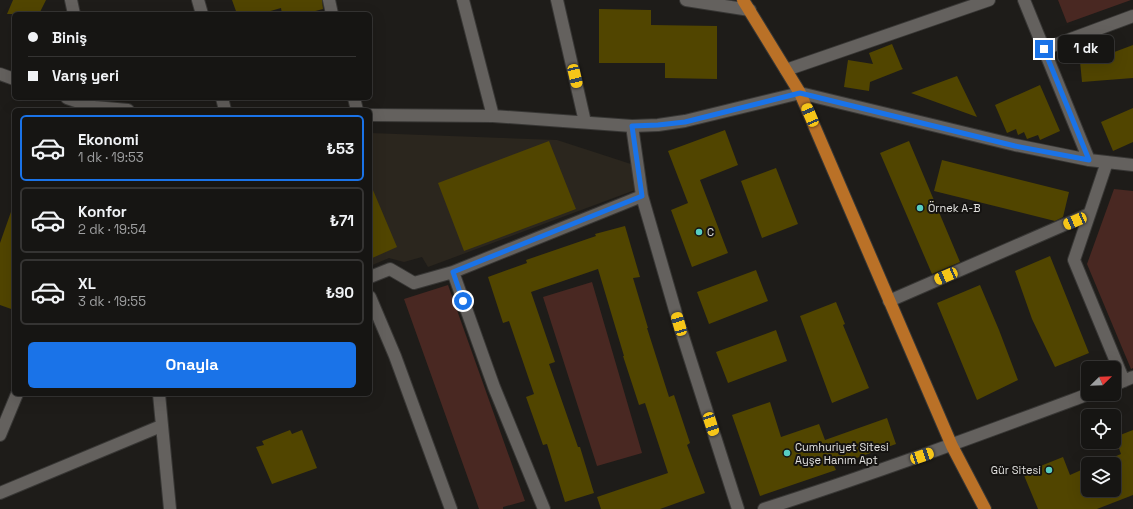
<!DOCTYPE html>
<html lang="tr">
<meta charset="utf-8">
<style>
:root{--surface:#161513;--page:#232221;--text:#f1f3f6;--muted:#9e9fa0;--line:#353433;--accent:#1a73e8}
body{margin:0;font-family:"Space Grotesk",sans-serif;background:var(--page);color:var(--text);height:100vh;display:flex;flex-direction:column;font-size:15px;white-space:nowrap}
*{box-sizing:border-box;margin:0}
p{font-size:13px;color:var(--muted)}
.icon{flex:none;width:22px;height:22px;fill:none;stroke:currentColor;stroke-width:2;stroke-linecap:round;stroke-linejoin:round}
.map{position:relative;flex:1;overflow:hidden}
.panel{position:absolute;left:12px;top:108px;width:360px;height:288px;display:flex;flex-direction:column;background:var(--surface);border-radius:6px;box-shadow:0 4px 16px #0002,0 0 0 1px var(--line)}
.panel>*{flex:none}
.top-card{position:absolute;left:12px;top:12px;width:360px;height:88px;border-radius:6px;box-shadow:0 4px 16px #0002,0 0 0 1px var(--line);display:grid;align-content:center;height:88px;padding:0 16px;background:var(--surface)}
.needle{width:26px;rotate:67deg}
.controls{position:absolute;left:1081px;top:361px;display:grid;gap:8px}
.controls a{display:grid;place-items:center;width:40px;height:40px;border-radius:6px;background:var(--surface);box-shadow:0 4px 16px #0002,0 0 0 1px var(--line);font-size:20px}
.end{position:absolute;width:18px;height:18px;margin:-9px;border:5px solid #1a73e8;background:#fff;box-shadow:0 0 0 2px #fff}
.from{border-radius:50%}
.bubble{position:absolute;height:28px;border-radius:6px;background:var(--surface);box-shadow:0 4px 16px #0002,0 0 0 1px var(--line);font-size:13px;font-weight:800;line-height:28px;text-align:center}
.car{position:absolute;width:12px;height:24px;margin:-12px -6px;border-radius:5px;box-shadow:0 0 3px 1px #0007;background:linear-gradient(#f5c518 24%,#345 0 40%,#f5c518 0 76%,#345 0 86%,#f5c518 0)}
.top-card b{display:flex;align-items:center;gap:14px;height:38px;font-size:15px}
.top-card b+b{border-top:1px solid var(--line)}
.top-card i{width:10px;height:10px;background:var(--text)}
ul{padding:7px 0 0;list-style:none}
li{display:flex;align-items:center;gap:12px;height:66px;margin:0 8px 6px;padding:0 8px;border:2px solid var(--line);border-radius:6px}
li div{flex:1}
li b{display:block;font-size:15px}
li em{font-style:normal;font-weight:800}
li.on{border-color:var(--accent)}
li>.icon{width:36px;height:36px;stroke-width:1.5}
.primary-button{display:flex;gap:8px;margin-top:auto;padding:8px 16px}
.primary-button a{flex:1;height:46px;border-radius:6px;background:var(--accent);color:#fff;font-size:16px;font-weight:800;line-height:46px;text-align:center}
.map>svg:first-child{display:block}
.built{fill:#2b261e}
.green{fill:#492822}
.building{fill:#514500}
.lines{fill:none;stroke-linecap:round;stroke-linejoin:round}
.minor-casing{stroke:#383735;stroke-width:14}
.major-casing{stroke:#383735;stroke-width:14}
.minor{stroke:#64615e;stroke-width:12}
.major{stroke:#ba7127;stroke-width:12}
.route{stroke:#1a73e8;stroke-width:5}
.poi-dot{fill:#57cec2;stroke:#151311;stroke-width:1.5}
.labels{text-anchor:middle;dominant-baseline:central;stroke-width:4;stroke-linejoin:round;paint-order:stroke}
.poi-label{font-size:11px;fill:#e2e1df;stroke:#151311;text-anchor:start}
</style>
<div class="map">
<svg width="1133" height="509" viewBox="0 0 1133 509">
<rect width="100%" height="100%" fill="#1e1c19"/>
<path class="built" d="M370,133L557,140L634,165L635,190L428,267L422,257L404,262L389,258L370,266Z"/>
<path class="green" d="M1058,0H1131L1067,23Z
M1114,189L1133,191V368L1131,369L1087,264Z
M592,282L642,453L597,466L543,297Z
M448,285L525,501L503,507V509H479L404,299Z"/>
<path class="building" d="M13,0H46L39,14H7Z
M232,0H322L323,9L304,14H282L281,8L260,14H237Z
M599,9L651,10V25L717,26V79L665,78V63H599Z
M892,44L902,68L903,69L870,82L869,91L844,87L848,60L873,64L869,53Z
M1133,45V78L1082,82L1079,51L1109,49V54Z
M957,76L977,117L911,93Z
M1040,85L1060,131L1040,140L1038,135L1027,139L1024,132L1018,135L1016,129L1007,133L995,105Z
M1133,108V142L1113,151L1101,122Z
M725,130L738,165L700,180L728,253L692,267L671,210L688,203L668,151Z
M549,141L576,209L464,251L438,183Z
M909,141L960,262L932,274L880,153Z
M942,160L1069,192L1063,217L1055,221L934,191Z
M776,168L798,224L762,238L741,181Z
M370,183L397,247L370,259Z
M12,209L14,210V310L0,305V243Z
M625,226L640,277L633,278L648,328H647L669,397L674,395L690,443L687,445L705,493L660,509H601L597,497L668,473L645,403L639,405L623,356H624L598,269L531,292L555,362L549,364L578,447H580L594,493L565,502L547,444L543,445L526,397L534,394L509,321L503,323L488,277L527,263L526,260L596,236L595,234Z
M1050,256L1089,353L1055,367L1032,319L1015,271Z
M756,270L768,301L709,324L697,292Z
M980,285L999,330L1018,380L977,400L937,303Z
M836,302L845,324L843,325L869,388L832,403L800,316Z
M776,330L787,361L728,383L716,352Z
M770,402L781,437L819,424L825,440L887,418L896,444L834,466L836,470L760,496L732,415Z
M290,430L292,434L302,430L317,468L272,484L256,447L264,445L262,441Z
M1133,430V495L1097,509H1038L1023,473L1063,457L1070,475L1088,467V490H1114V464H1097L1121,454L1115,437Z"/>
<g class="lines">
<defs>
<path id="minor" d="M71,0L74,14
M198,0L202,14
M329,0L332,14
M463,0L493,116
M557,0L585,122
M686,0L750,10
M1024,0L1089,160
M1044,49L1133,16
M786,70L989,0
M0,74L14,79
M67,98L94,107L128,110
M222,98L225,110
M354,98L357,110
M370,115L493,116L632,126L658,125L685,121L800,93L1015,145L1089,160L1133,165
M632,126L642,196L679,324L738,509
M1107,162L1074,260L1124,381
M453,272L494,387L544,509
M370,277L390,269L414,283L453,272L642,196
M370,297L395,356L451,509
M889,301L1089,214
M1114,385L1133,377
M159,394L170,509
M0,435L17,394
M0,493L161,426
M764,509C874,474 981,434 1089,394"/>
<path id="major" d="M743,0L800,93L952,446L985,509"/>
</defs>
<use href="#minor" class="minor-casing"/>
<use href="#major" class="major-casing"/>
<use href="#minor" class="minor"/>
<use href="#major" class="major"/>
</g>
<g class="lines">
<path class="route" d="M463,301L453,272L642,196L632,126L658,125L685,122L800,93L1015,146L1089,160L1044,49"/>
</g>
<g class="poi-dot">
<circle cx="920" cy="208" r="4"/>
<circle cx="699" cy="232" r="4"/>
<circle cx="787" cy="453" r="4"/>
<circle cx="1049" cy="470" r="4"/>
</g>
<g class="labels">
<g class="poi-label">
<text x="928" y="208">Örnek A-B</text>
<text x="707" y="232">C</text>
<text x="795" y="447">Cumhuriyet Sitesi<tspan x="795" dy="13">Ayşe Hanım Apt</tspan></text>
<text x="1041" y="470" text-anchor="end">Gür Sitesi</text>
</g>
</g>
</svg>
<div class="controls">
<a><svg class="needle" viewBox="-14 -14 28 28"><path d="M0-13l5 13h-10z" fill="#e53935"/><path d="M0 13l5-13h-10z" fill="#9e9fa0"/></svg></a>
<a><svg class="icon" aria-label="locate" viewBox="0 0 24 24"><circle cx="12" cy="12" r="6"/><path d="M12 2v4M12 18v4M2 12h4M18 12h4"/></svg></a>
<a><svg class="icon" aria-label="layers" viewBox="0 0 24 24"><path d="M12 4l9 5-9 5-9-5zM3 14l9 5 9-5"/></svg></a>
</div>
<i class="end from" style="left:463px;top:301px"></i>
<i class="end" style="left:1044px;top:49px"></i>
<div class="bubble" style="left:1058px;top:35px;width:56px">1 dk</div>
<i class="car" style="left:575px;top:76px;rotate:167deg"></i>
<i class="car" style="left:810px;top:115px;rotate:337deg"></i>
<i class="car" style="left:1075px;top:221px;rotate:247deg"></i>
<i class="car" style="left:946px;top:276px;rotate:247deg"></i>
<i class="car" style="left:679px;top:324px;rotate:344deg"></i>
<i class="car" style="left:711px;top:424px;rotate:162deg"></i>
<i class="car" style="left:922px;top:456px;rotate:71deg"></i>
<div class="top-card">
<b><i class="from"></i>Biniş</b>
<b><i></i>Varış yeri</b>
</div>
<section class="panel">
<ul>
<li class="on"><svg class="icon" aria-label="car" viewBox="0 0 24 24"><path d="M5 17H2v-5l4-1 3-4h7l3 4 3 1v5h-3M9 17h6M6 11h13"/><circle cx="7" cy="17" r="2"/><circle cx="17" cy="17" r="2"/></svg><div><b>Ekonomi</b><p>1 dk · 19:53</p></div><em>₺53</em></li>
<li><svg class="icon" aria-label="car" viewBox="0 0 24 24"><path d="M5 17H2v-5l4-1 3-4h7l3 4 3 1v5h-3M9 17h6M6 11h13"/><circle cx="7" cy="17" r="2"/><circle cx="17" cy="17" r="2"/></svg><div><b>Konfor</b><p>2 dk · 19:54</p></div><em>₺71</em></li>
<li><svg class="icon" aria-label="car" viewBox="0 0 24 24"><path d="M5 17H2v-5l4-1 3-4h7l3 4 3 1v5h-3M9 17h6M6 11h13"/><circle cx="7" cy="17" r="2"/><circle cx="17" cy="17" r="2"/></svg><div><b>XL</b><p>3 dk · 19:55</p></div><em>₺90</em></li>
</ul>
<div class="primary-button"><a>Onayla</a></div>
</section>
</div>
